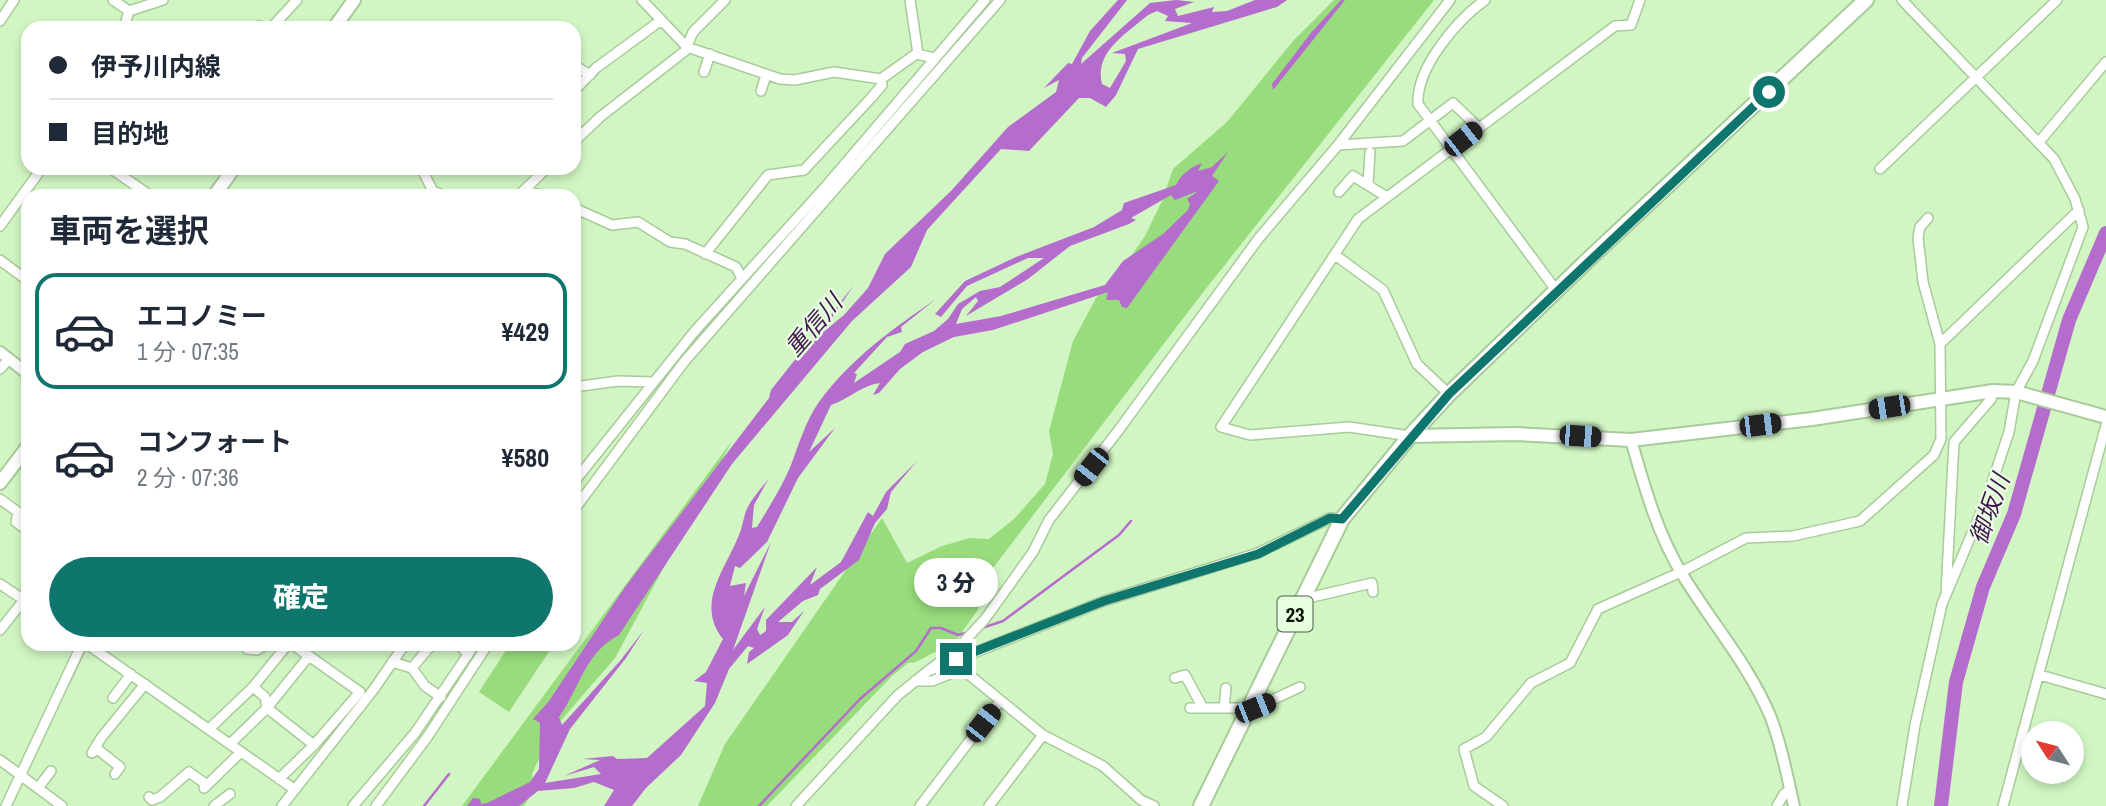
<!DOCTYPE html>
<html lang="ja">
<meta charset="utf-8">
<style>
:root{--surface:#fff;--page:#f6f6f7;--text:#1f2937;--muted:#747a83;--line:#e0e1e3;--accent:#0f766e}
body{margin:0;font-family:"Archivo Narrow","Noto Sans JP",sans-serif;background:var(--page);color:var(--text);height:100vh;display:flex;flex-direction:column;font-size:26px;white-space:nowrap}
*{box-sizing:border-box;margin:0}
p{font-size:23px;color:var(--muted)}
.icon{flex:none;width:38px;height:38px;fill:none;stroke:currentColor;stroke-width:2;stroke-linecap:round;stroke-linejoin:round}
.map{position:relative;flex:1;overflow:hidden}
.sheet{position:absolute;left:21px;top:189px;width:560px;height:462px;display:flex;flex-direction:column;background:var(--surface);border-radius:21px;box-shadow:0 4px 10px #0003}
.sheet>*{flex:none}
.top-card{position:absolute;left:21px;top:21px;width:560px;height:154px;border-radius:21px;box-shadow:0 4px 10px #0003;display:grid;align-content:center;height:154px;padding:0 28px;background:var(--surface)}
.needle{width:46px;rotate:306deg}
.tools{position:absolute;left:2021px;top:721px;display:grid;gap:14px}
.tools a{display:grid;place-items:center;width:63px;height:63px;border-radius:50%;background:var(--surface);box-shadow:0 4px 10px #0003;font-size:35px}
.end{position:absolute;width:32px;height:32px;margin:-16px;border:9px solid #0f766e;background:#fff;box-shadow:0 0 0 4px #fff}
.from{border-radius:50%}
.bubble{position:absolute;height:49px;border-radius:24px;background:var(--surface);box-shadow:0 4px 10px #0003;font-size:23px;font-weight:800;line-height:49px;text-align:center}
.car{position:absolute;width:21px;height:42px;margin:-21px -10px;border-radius:9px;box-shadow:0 0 5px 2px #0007;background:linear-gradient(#222 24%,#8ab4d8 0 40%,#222 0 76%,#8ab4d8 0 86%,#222 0)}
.top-card b{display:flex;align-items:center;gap:24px;height:66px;font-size:26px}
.top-card b+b{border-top:2px solid var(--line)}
.top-card i{width:18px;height:18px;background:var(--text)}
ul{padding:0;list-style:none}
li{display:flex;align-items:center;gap:21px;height:116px;margin:0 14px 10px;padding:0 14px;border:4px solid transparent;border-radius:21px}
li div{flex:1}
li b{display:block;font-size:26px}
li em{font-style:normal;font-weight:800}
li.active{border-color:var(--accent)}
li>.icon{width:63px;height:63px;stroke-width:1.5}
h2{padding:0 28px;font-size:32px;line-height:84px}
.primary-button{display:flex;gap:14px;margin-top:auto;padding:14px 28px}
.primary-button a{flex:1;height:80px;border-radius:42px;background:var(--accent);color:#fff;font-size:28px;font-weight:800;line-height:80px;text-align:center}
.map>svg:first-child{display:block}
.green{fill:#98dc7d}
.water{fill:#b56dcd;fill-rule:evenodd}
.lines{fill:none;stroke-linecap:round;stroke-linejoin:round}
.stream{stroke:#b56dcd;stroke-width:2.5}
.river{stroke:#b56dcd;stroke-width:14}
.minor-casing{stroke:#a7cb99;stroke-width:12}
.tertiary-casing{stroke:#a7cb99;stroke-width:14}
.secondary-casing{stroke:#a7cb99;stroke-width:16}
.primary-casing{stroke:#a7cb99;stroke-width:18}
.minor{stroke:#fff;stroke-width:9}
.tertiary{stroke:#fff;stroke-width:10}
.secondary{stroke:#fff;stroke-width:12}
.primary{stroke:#fff;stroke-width:14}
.route{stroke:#0f766e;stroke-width:9}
.labels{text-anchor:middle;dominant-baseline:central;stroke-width:5;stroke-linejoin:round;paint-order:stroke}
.shield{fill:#e8fee0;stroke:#4b5b46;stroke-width:2}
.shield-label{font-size:21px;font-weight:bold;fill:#081504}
.water-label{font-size:24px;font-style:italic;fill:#41134f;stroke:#e8fee0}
</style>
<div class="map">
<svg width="2106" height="806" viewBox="0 0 2106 806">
<rect width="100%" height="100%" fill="#d1f6c3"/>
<path class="green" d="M1334,0H1434L1201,295L980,585L975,602L979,608L955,642L943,651C929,651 922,663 908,663L892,676L767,806H698L725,744L882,518L907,563L942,546L970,538L989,539L1014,519L1045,484L1053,454L1049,431L1073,341L1096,298L1118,275L1145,236L1162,201L1173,169L1227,122L1294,40Z
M732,441L615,658L551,732L532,774L534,790L524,806H462Z
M510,644H554L509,712L479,692Z"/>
<path class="water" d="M1118,0H1127L1082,58L1081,64L1150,3L1176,0L1194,2L1175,9L1178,16L1214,7L1212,12L1227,11L1255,0H1287L1277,7L1138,49L1116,95L1106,107L1090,98H1079L1029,151L1001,149L927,230L911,267L852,321L732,464L619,635C585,652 580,688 559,717L562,725L620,661L644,630L626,658L570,729L545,783L601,774L594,767L564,776L600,760L582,759L613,756L617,759L647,758L705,706L707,683L694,681L706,672L723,639C695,604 725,570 739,535C742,528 743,521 745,514C749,501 761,489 769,478L754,505L752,528L757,527C769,507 782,487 791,465C799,444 806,420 819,402C850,359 894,328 936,299L901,327L902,332L887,337L854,373L857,374L854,383L900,352L905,344L934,331L948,319L958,304L980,291L1000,287L1044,258H1028L967,286L941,317L935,314L965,281L1016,257L1094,227L1122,210L1124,203L1176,185C1181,174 1191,167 1202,163L1198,171L1212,167L1228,152L1212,176L1219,181L1127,308L1122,307L1119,300H1106L1108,292L993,330L954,337L923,352L900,369L879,393L873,395L880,383C862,385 849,399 831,405L809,452L835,428L798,478L767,542L740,568L735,566L730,586L746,583L744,596L771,542L733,650L765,607L757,629L760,635L766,631V620L817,567L810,585L841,562L868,512L873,516L886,492L917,461L891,492L887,509L875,523L859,560L820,589L818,595L803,601L778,622H792L804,611L788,635L747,664L749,652L754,648L748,646L729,669L715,703L681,755L646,788L632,806H604L614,790L594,782L574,788L538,791L519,806H467L473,798L480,799L481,804L487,803L530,782L539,769L540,723L533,719L549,701L625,587L769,398L771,390L854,285L821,334L844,315L868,288L885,254L951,191L1008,127L1056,92L1059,80L1044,88L1068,63L1072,64L1090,31ZM1157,11L1168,16L1165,21L1192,23L1112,53L1125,54L1126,61L1110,88L1102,84C1094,52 1126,34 1148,15ZM1198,191L1187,199L1190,204L1188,210L1163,234L1123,261L1105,285L1001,316L956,324L962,309L976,297L978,301L966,316L1028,279L1070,246L1129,224L1136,220L1131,218L1171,195L1175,200Z
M1341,0H1345L1273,90L1272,84L1310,34Z"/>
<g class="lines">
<path class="stream" d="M982,628L1003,621L1119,535L1131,521
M68,685L86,647
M424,806L449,774
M759,806L860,699L916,651L931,628H941L958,635L969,632"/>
<path class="river" d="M1941,806L1956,682L1983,587L2014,514L2069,320L2106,233"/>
<defs>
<path id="minor" d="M113,0L129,11
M642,0L687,47L780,79L795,80L834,72L881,79L916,54L935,58
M910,0L918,54
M1485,0C1457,20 1416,68 1418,104L1556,290
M0,21L14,0
M259,26L261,28
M124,28L129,11L163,0
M271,28L297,0
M574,65L590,75
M704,72L710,54
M574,91L596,68L660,21
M761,91L766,75
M574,142L600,117L685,51L693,32L725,0
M2039,142L2106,62
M1338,145L1403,141L1453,103L1478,127
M110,168L151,196
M421,168L433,191L445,196
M1880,169L2057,0
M1368,185L1370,152
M524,191L546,196
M1339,192L1353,176L1387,197
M518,196L547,168
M574,208L612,225L638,222L670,242L685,244L736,267L742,279
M0,226L42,168
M705,254L768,175L804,170L872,97L882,85L881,79
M1335,255L1383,290L1417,364L1449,394
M0,260L28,281
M1940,344L2079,210
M0,369L9,359
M574,387L618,381L653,382
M1410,436L1349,427L1250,435L1221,427L1358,219L1615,26L1631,25L1640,0
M574,482L694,332L826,186L985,0
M0,499L18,512L16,522L24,528
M574,510L684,362L1000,0
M0,584L27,602
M1946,593L1954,442L1991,399L1993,391
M1304,596L1308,598L1372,583L1373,592
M0,630L24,600
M87,644L294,789
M459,644L468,655
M247,649L257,650L267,644
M392,662L412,668L432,644
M412,668L425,686L441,697
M928,671L959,647L985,619L1033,552L1049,520L1118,431L1259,238L1338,145L1450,0
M2040,675L2106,694
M1175,678L1185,675L1203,708
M915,681H932L962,669L1043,735L989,806
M253,687L265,697L267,708
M113,698L131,674
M267,708L309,656
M1190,708H1255L1300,687
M1224,708L1226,688
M209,729L253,687L288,644
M1043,735L1103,766L1141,800L1154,806
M230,744L267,708L314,745
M96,748L120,767L115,774
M92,753L101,738L145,684
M0,760L62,806
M279,779L314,745L360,692L292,644
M38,788L51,771
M204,788L241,752
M149,797L152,800L160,797L189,772L207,785
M6,806L82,644
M214,806L230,794
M282,806L374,689L405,644
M353,806L415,733L475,644
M376,806L428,736L488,644
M796,806L898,695L928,671L1104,601L1258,553L1330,518L1342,519
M920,806L1000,701
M1503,806L1474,786L1464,749L1486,737L1531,683L1570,663L1598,609L1681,572L1746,538L1793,536L1860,521L1934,455L1941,439L1940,344L1923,282L1918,238L1920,227L1928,218
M1777,806L1784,794L1790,790
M1902,806L1915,725L1942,604L1987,498L2009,432L2016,392L2033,361L2083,227L2075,199L2054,159L1902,0
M2003,806L2106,425"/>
<path id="tertiary" d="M0,352L28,374
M1631,440C1644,485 1657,533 1682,574C1711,622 1750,666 1771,718C1782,746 1787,777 1794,806"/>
<path id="secondary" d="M334,28L354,0
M214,196L234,168
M1410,436L1516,434L1631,440L1812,419L1993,391L2016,392L2106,417
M0,483L28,446"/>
<path id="primary" d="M1201,806L1342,519L1410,436L1449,394L1591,257L1866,0"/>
</defs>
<use href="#minor" class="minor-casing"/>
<use href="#tertiary" class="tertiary-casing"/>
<use href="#secondary" class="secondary-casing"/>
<use href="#primary" class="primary-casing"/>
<use href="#minor" class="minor"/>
<use href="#tertiary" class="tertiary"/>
<use href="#secondary" class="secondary"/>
<use href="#primary" class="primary"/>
</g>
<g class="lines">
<path class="route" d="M956,659L1104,601L1258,554L1330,518L1342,519L1449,394L1769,92"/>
</g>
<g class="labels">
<rect class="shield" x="1277.5" y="596.5" width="35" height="35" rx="5"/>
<g class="shield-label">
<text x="1295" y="614">23</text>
</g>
<g class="water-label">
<text transform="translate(813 325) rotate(-49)">重信川</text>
<text transform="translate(1989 509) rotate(-70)">御坂川</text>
</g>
</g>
</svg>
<div class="tools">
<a><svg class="needle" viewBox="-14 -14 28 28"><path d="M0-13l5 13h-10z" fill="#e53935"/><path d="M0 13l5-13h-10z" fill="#747a83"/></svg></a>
</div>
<i class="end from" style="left:1769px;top:92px"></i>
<i class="end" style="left:956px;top:659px"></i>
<div class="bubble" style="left:914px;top:558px;width:84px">3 分</div>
<i class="car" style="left:1463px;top:139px;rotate:52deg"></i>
<i class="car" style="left:1889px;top:407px;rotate:261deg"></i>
<i class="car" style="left:1760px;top:425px;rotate:83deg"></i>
<i class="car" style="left:1580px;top:436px;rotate:94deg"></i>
<i class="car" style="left:1091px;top:467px;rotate:218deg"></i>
<i class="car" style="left:1255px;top:708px;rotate:68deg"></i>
<i class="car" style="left:983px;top:723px;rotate:38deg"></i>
<div class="top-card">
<b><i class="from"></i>伊予川内線</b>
<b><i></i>目的地</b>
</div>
<section class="sheet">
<h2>車両を選択</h2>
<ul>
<li class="active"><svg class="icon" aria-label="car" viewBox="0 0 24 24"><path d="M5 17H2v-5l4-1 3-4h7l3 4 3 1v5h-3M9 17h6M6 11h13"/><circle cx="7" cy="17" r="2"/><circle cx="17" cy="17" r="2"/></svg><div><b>エコノミー</b><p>1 分 · 07:35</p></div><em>¥429</em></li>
<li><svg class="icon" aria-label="car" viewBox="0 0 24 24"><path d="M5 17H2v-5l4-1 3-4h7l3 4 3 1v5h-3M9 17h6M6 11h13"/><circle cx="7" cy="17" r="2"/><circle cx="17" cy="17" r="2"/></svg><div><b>コンフォート</b><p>2 分 · 07:36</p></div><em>¥580</em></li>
</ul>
<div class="primary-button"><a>確定</a></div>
</section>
</div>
